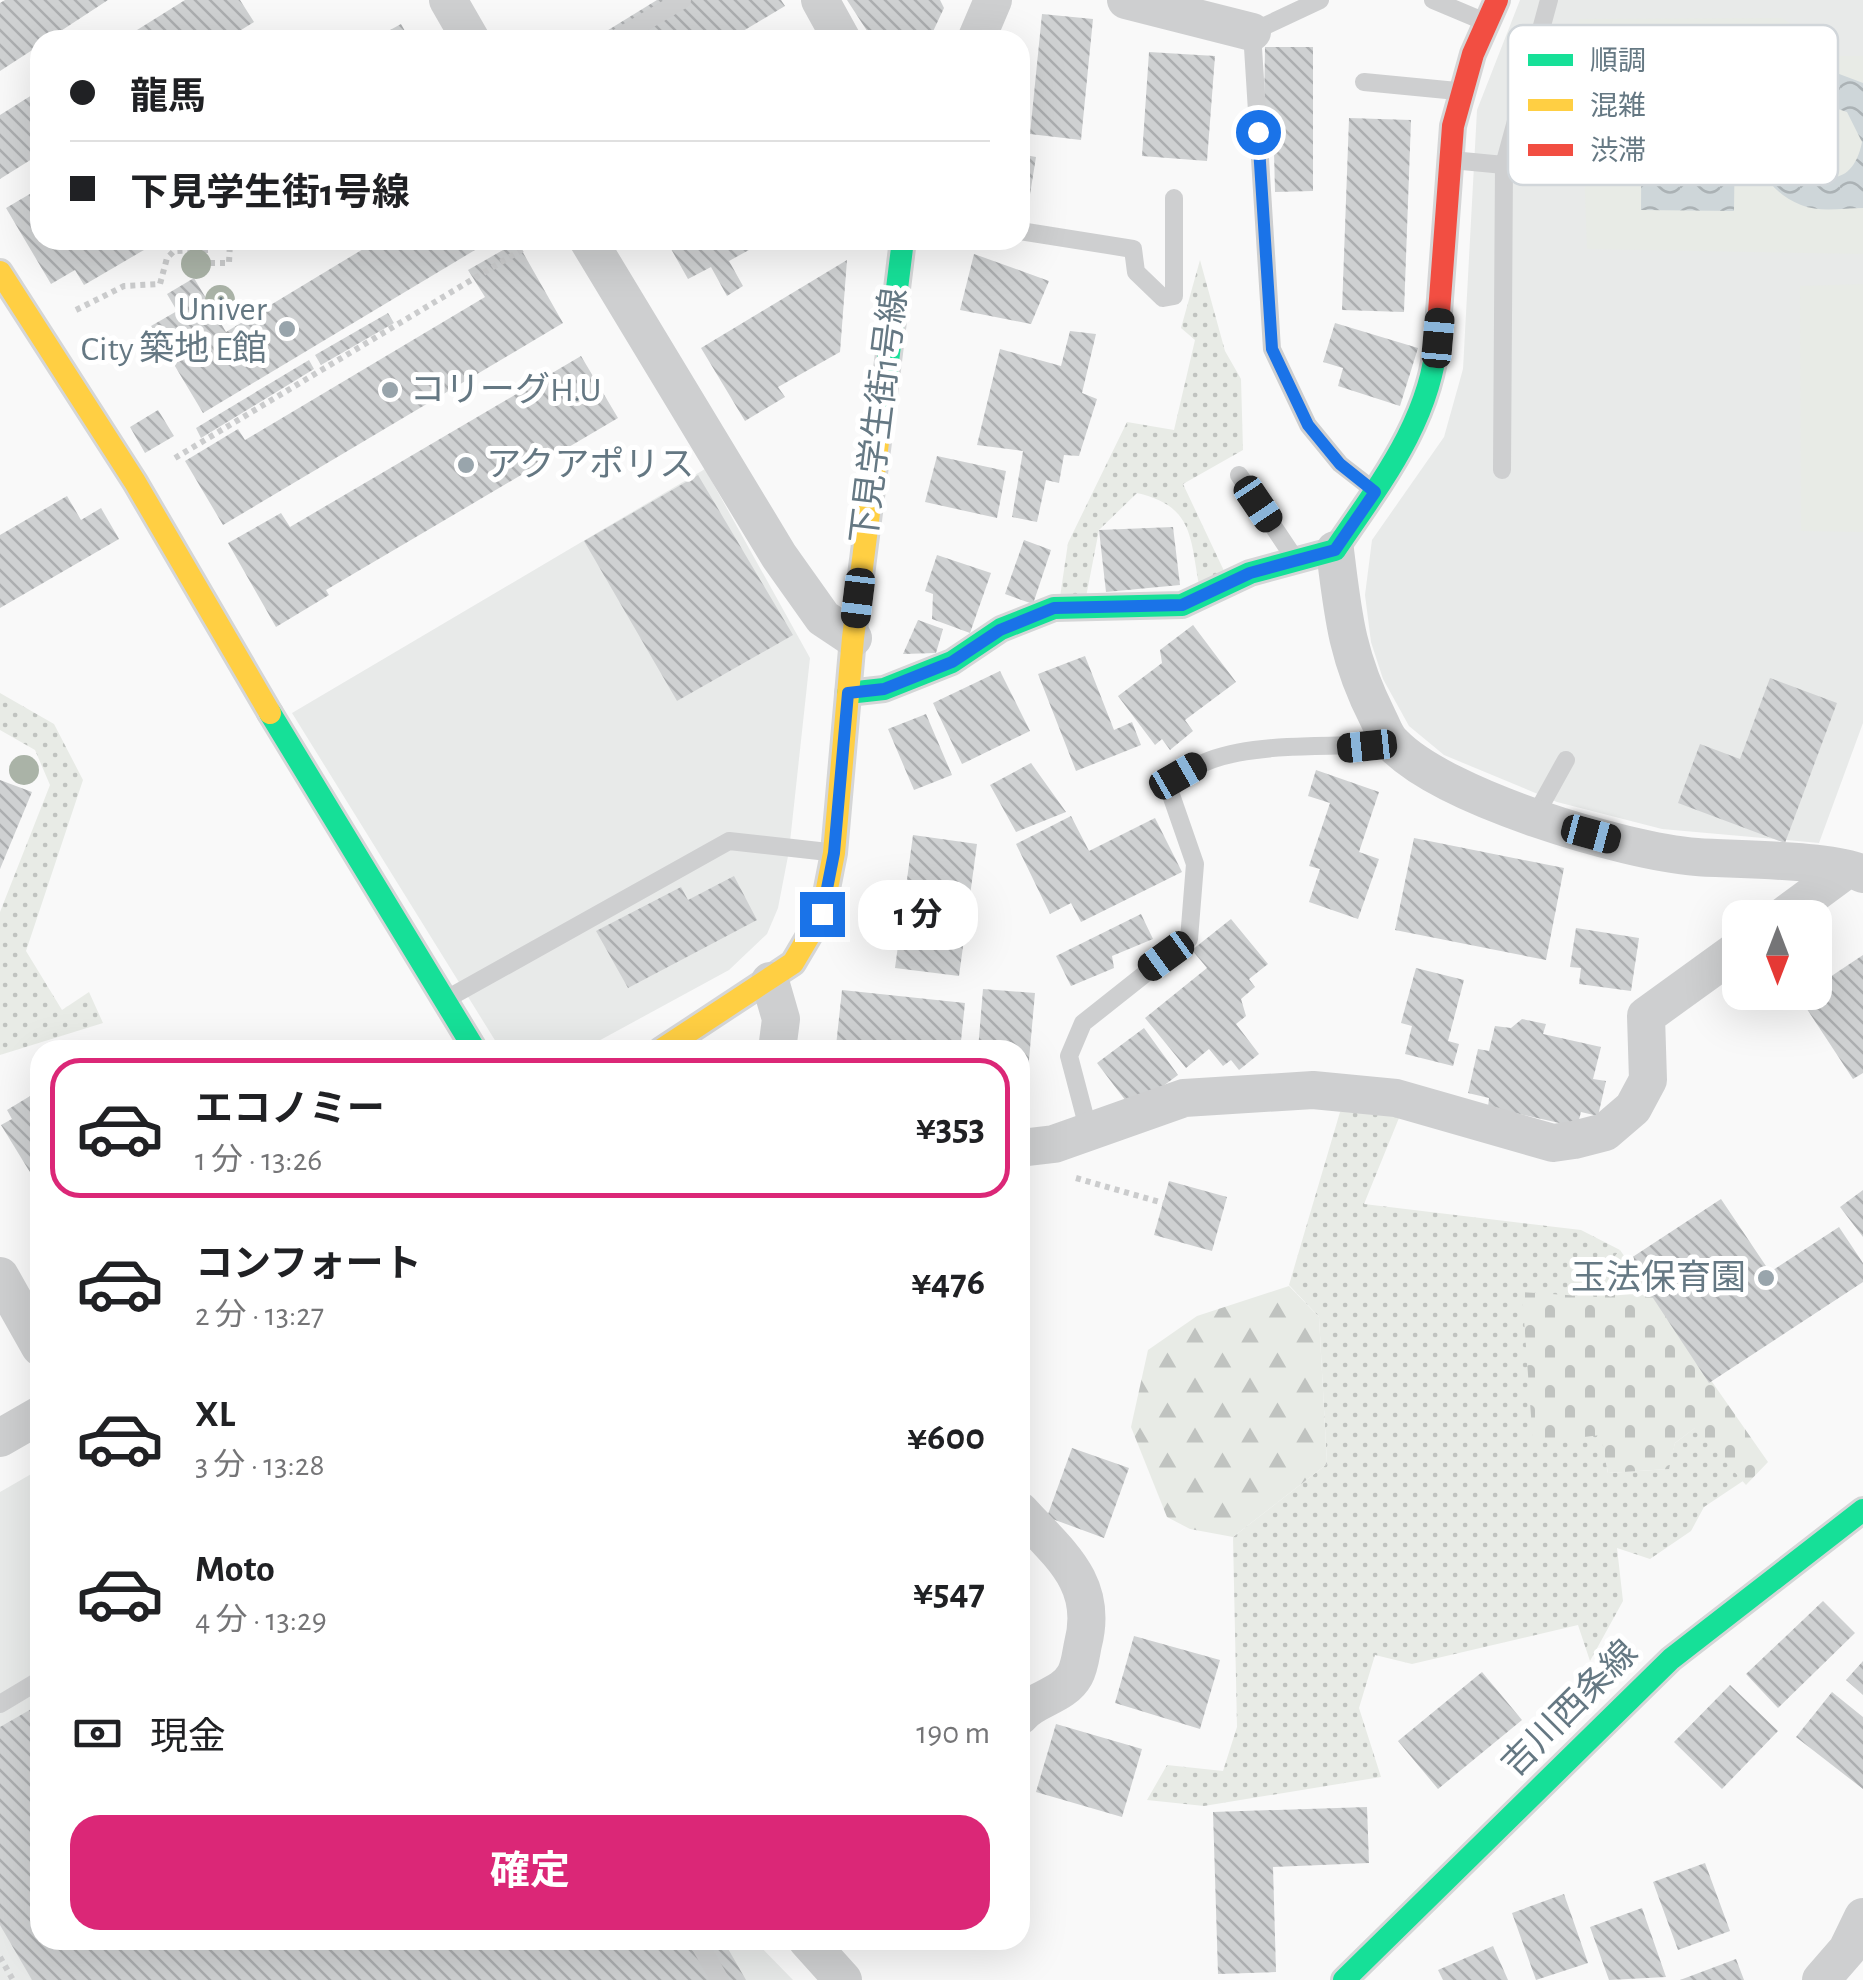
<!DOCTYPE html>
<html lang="ja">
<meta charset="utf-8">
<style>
:root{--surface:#fff;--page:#f2f2f2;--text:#202124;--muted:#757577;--line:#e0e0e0;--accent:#db2777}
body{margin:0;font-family:"Alegreya Sans","Noto Sans JP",sans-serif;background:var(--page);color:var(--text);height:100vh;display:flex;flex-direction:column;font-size:38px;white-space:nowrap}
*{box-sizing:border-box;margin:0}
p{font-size:32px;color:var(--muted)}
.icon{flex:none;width:55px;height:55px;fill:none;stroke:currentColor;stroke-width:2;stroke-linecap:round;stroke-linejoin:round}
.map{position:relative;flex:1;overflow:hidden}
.side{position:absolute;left:30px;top:1040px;width:1000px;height:910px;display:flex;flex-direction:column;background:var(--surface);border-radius:30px;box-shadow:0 10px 40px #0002}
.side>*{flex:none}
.guide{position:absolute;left:30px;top:30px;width:1000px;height:220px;border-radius:30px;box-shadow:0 10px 40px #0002;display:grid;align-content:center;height:220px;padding:0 40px;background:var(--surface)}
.needle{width:65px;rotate:180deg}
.controls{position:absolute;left:1722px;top:900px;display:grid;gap:20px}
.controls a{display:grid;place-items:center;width:110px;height:110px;border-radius:20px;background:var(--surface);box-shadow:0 10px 40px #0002;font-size:50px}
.end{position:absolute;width:45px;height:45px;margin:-22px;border:12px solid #1a73e8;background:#fff;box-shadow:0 0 0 5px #fff}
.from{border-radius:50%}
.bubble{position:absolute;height:70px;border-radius:30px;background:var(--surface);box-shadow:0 10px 40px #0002;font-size:32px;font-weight:700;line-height:70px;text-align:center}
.car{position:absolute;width:30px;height:60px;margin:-30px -15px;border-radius:12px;box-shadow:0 0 8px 2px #0007;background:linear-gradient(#222 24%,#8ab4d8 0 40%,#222 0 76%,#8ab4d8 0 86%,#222 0)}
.guide b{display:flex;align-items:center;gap:35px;height:95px;font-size:38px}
.guide b+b{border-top:2px solid var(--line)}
.guide i{width:25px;height:25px;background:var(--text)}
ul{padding:18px 0 0;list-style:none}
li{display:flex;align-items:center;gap:30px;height:140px;margin:0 20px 15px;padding:0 20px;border:5px solid transparent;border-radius:30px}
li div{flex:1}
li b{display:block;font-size:38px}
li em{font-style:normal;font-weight:700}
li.active{border-color:var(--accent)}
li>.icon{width:90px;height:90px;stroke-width:1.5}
.pay{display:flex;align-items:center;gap:25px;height:110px;padding:0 40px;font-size:38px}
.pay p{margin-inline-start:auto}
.cta{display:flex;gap:20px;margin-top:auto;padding:20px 40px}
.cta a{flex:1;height:115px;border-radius:30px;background:var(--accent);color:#fff;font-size:40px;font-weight:700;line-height:115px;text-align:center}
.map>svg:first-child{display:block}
.built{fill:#e8eae9}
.grass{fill:url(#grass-dots)}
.forest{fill:url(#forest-firs)}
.cemetery{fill:url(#cemetery-stones)}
.park{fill:#e8ebe6}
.water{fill:url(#water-waves);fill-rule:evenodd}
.building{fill:url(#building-back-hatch)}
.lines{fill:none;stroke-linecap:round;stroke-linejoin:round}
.fast-casing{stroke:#d5d6d7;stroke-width:28}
.slow-casing{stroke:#d5d6d7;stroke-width:28}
.jam-casing{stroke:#d5d6d7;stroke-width:28}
.path{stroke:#cbcccd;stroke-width:6;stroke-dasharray:5 5;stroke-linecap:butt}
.lane{stroke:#cecfd0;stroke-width:18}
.street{stroke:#cecfd0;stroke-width:38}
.fast{stroke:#16e098;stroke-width:22}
.slow{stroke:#ffcf43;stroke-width:22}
.jam{stroke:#f24e42;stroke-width:22}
.tree{fill:#aab3a7}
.route{stroke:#1a73e8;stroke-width:12}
.poi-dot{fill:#99a5ac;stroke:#fff;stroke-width:4}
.labels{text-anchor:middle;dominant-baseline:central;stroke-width:10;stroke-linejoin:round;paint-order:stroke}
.poi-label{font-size:35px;fill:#657883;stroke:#fff;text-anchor:end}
.street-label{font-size:35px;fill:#657883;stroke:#fff}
.key{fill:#fff;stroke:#d1d6da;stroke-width:2.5}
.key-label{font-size:28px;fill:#657883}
</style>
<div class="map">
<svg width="1863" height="1980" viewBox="0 0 1863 1980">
<defs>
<pattern id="grass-dots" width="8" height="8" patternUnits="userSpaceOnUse" patternTransform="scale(2.5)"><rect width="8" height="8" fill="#e8ebe6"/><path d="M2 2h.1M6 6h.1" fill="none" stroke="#c0c3c0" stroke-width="1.8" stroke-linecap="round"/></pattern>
<pattern id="forest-firs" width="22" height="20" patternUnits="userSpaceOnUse" patternTransform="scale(2.5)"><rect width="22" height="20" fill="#e8ebe6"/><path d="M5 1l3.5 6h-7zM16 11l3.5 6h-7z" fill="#c0c3c0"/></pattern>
<pattern id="cemetery-stones" width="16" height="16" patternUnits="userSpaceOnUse" patternTransform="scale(2.5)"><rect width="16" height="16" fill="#e8ebe6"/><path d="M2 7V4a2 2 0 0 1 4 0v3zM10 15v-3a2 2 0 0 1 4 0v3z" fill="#c0c3c0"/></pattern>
<pattern id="water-waves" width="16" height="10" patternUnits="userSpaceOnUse" patternTransform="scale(2.5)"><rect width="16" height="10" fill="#ced6d9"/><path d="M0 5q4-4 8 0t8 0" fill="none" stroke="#abb2b5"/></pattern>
<pattern id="building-back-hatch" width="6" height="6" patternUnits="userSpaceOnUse" patternTransform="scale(2.5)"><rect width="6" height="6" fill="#cfd1d2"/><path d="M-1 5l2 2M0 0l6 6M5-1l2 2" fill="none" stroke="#acaeb0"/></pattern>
</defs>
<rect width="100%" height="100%" fill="#f9f9f9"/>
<path class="built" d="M1520,0H1863V723L1819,843L1662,829L1557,802L1444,755L1409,726L1383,679L1371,642L1365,595L1372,540L1444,437L1463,369L1477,110Z
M705,469L810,658L789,851L778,908L767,934L729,970L582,1050H501L292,713Z
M40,1469V1940H754L793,1980H0V1492Z"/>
<path class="grass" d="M1200,260L1225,351L1241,379L1243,450L1183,484L1225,573L1199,585C1190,536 1193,506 1137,493L1099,530L1086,597H1060L1068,543L1127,422L1174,430L1195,340L1181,328Z
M0,693L54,724L83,780L26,951L62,1010L89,992L103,1023L0,1055V912L50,785L35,750L0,730Z
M1340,1112L1401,1113L1364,1204L1581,1230L1620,1250C1614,1258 1606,1266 1602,1276C1588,1319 1600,1427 1608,1473L1668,1469L1675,1443L1696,1427L1743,1481L1704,1507L1691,1531L1650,1559L1617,1548L1623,1601L1590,1661L1578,1625L1412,1664L1375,1655L1359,1708L1381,1777L1204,1806L1147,1800L1167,1765L1223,1771L1237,1727L1233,1537L1327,1464L1319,1317L1289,1285Z"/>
<path class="forest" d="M1289,1286L1319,1317L1327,1464L1233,1537L1190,1529L1167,1517L1131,1427L1148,1350L1197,1316Z"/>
<path class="cemetery" d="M1620,1250L1768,1462L1746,1485L1695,1428L1675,1443L1669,1469L1608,1473L1601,1435L1533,1443L1522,1292L1597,1297L1603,1271Z"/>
<path class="park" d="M1782,18L1840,56H1863V254L1587,249L1579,19Z
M1863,284V532L1801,531L1800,286Z"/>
<path class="water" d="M1642,52L1736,53L1734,211L1641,210Z
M1834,72L1863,83V208C1842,208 1821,213 1801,205C1728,175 1751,80 1834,72ZM1826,105L1847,112L1862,142C1844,233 1735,121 1826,105Z"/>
<path class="building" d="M5,0H108L47,40H40V45L0,71V3Z
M185,0H240L254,22L225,40H121Z
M657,0H781L785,6L728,40H592Z
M847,0H940L944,8L929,40H873Z
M1042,14L1093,19L1081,140L1030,134Z
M401,24L410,40H372Z
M1265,47H1313V191L1275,192L1273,110H1264Z
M1149,52L1215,56L1207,161L1142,156Z
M40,90V154L0,179V115Z
M1349,118L1411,120L1404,312L1342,310Z
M1020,154L1036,157L1028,207L1020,205Z
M40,188V240H161L84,285L75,270L51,284L6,208Z
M378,240H475L480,247L203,413L151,326L177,311L167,294L194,278L226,332Z
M666,240H767L729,261L743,286L727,296L711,267L688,279Z
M517,242L563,323L223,525L185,461L238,429L245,440L485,297L468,270Z
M974,254L1049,281L1031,324L960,310Z
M847,260L840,352L778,387L785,397L745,421L701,348Z
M388,313L394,323L321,365L315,355Z
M1335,323L1418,348L1400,406L1338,386L1343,368L1323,362Z
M1070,331L1096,334L1082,393L1097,399L1079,456L1064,455L1059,483L1046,480L1037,522L1012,517L1023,451L977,445L1000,349L1061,366Z
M581,356L618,418L326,590L329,595L276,627L228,543L281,513L290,527Z
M309,360L314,369L201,438L196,428Z
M158,410L174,436L145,453L130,427Z
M937,456L1006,471L997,518L925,502Z
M698,475L793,635L677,701L584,541Z
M67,496L81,520L101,508L119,539L0,608V535Z
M1173,527L1180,585L1106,592L1099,530Z
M1024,540L1051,550L1033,604L1005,594Z
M937,555L991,573L970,633L932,619L933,594L925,591Z
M918,620L943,629L936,653L903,654Z
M1193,625L1236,682L1185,720L1193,731L1170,750L1162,739L1155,745L1118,696L1162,663L1160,650Z
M1085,656L1114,730L1132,722L1141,745L1076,771L1038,674Z
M1000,671L1030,731L962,764L933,703Z
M1770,678L1837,703L1785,843L1678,803L1700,744L1740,759Z
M926,714L952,775L914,790L888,729Z
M1031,763L1066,812L1016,832L990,785Z
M1316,770L1379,792L1359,852L1379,859L1358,919L1309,902L1320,869L1309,866L1330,803L1308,796Z
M0,780L32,792L0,869Z
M1071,816L1089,851L1155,818L1182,872L1081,922L1071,903L1050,914L1016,844Z
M913,835L977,844L959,976L895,968Z
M1414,838L1564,868L1546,960L1395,930Z
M734,876L757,920L628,988L596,931L681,887L688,900Z
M1141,914L1153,939L1112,956L1114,968L1071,986L1056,956Z
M1231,919L1268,964L1249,979L1255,987L1241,999L1246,1016L1236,1024L1259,1054L1239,1070L1231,1060L1223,1066L1209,1049L1186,1068L1145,1018L1207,968L1192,950Z
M1576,928L1639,938L1631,991L1579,984L1581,968L1570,967Z
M1863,955V1073L1853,1079L1799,997L1815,992V987Z
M1416,968L1464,980L1448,1041L1459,1044L1453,1066L1405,1054L1412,1026L1401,1023Z
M983,989L1035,993L1026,1093L1020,1092V1050H978Z
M842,990L965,1003L960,1050L836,1046Z
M1522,1019L1546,1024L1543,1034L1601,1047L1593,1079L1606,1081L1598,1116L1581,1112L1577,1127L1488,1107L1489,1098L1468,1093L1478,1049L1489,1051L1495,1026L1511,1028Z
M1144,1028L1178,1075L1132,1109L1097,1063Z
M40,1090V1180L36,1182L1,1125L12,1119L7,1110Z
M1169,1181L1227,1197L1212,1251L1154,1235Z
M1863,1190V1237L1840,1207Z
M1721,1199L1770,1272L1839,1227L1863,1263V1282L1709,1383L1628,1260Z
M1072,1448L1129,1468L1104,1538L1047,1517Z
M1823,1601L1855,1633L1778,1708L1746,1674Z
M1134,1636L1220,1660L1200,1729L1115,1703Z
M1863,1661V1695L1846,1680Z
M1482,1672L1522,1720L1438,1789L1398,1741Z
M1730,1685L1778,1731L1722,1789L1674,1742Z
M1832,1692L1863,1717V1789L1796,1737Z
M40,1704V1940H723L746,1980H32L0,1925V1727Z
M1056,1724L1142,1749L1122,1817L1036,1792Z
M1367,1807L1369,1863L1273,1867L1276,1972L1218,1974L1213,1812Z
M1705,1863L1730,1931L1678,1950L1653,1882Z
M1564,1894L1588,1963L1536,1980L1512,1913Z
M1642,1908L1666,1977L1609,1980L1590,1927Z
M1493,1946L1508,1980H1443L1438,1970Z
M1736,1959L1744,1980H1680Z"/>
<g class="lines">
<defs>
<path id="fast" d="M879,434L903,240
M848,693L884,689L952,662L1001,629L1054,608L1182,605L1250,573L1335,550C1379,485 1431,420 1437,339
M270,713L475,1050
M1344,1980L1671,1659L1863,1510"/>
<path id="slow" d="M0,272L135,482L270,713
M661,1050L793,963L822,914L834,853L853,638L879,434"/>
<path id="jam" d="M1437,339L1453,126L1473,54L1497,0"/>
</defs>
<use href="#fast" class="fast-casing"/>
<use href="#slow" class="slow-casing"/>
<use href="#jam" class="jam-casing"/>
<path class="path" d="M205,242H230L229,263H205Z
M76,310L124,286L160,284L167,258L174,251L205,250
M175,458L538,240
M1076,1178L1163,1203
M0,1957L13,1980"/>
<path class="lane" d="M1320,0L1252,32L1272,349L1308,425L1340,464L1371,488
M1433,0L1483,21
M614,40L682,0
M1364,82L1457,91
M1452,160L1504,165L1502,470
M1504,165L1549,0
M1020,231L1133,249L1136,272L1163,298L1174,296V198
M1239,475L1293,556
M1535,816L1566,760
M450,997L729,841L828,852
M1089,1132L1069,1056L1083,1023L1189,939L1195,864L1170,792C1199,734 1332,750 1391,743
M0,1704L40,1680
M697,1940L720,1980"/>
<path class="street" d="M448,0L471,40
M820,0L842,40
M1126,0L1252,32
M976,40L993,0
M588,240L779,556L823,618L853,638
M1335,550C1343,616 1347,657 1378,718C1382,726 1386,738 1393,744C1445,798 1623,851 1697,857C1735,860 1833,859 1863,874
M1781,918L1846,870
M770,981L781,1019L777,1050
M1020,1148L1054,1144L1184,1098L1313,1090L1396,1098L1553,1143L1574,1140L1605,1132L1633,1108L1648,1080L1646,1016L1740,948
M0,1276L40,1347
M0,1438L40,1415
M1020,1511C1058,1553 1099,1582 1083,1644C1081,1653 1080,1666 1075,1675C1063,1697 1034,1698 1020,1716
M807,1940L843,1980
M1821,1980L1847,1950L1863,1917"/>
<use href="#fast" class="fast"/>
<use href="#slow" class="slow"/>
<use href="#jam" class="jam"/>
</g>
<g class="tree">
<circle cx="196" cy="264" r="15"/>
<circle cx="220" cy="300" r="15"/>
<circle cx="24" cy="770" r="15"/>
</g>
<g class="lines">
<path class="route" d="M822,914L834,853L848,693L884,689L952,662L1000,630L1054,608L1182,605L1250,573L1335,550L1375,492L1340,464L1308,425L1272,349L1258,132"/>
</g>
<g class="poi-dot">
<circle cx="287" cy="329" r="10"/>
<circle cx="390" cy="390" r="10"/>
<circle cx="466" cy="465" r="10"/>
<circle cx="1766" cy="1278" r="10"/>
</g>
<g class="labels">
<g class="poi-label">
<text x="267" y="309">Univer<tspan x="267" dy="40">City 築地 E館</tspan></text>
<text x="410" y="390" text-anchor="start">コリーグH.U</text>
<text x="486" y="465" text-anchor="start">アクアポリス</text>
<text x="1746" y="1278">玉法保育園</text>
</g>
<g class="street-label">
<text transform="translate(880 416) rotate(-83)">下見学生街1号線</text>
<text transform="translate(1570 1709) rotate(-45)">吉川西条線</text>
</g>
</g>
<rect x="1508" y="25" width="330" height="160" rx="15" class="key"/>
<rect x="1528" y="54" width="45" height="12" fill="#16e098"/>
<rect x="1528" y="99" width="45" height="12" fill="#ffcf43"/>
<rect x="1528" y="144" width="45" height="12" fill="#f24e42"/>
<g class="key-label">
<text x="1590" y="70">順調</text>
<text x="1590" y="115">混雑</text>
<text x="1590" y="160">渋滞</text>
</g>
</svg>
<div class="controls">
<a><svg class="needle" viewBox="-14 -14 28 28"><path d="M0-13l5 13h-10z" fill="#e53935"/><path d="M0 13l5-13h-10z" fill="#757577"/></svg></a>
</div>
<i class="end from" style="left:1258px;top:132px"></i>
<i class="end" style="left:822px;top:914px"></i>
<div class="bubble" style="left:858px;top:880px;width:120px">1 分</div>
<i class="car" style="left:1438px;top:338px;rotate:5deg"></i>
<i class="car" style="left:1258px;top:504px;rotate:146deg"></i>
<i class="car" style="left:858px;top:598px;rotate:187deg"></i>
<i class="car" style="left:1367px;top:746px;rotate:264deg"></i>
<i class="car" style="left:1178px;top:776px;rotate:60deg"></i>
<i class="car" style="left:1591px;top:834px;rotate:105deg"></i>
<i class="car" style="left:1166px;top:956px;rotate:234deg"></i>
<div class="guide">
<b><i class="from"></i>龍馬</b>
<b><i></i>下見学生街1号線</b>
</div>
<section class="side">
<ul>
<li class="active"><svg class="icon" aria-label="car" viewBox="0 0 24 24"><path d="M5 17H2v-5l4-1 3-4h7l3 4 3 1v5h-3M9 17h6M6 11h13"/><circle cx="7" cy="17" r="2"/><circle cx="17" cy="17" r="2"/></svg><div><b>エコノミー</b><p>1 分 · 13:26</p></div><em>¥353</em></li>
<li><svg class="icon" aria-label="car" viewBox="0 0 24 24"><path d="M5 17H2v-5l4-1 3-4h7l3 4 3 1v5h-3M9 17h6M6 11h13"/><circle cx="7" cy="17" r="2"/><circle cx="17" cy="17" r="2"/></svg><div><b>コンフォート</b><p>2 分 · 13:27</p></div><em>¥476</em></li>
<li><svg class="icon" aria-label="car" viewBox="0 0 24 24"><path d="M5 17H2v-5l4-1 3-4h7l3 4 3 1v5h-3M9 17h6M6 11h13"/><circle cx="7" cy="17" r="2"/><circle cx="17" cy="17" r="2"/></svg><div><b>XL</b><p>3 分 · 13:28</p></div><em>¥600</em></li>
<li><svg class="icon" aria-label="car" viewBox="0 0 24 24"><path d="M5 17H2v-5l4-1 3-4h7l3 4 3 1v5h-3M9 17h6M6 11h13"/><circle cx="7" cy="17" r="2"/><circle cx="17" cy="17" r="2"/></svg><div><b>Moto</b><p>4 分 · 13:29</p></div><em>¥547</em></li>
</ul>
<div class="pay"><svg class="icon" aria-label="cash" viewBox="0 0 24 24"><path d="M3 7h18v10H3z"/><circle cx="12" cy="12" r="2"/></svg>現金<p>190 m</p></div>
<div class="cta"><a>確定</a></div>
</section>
</div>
